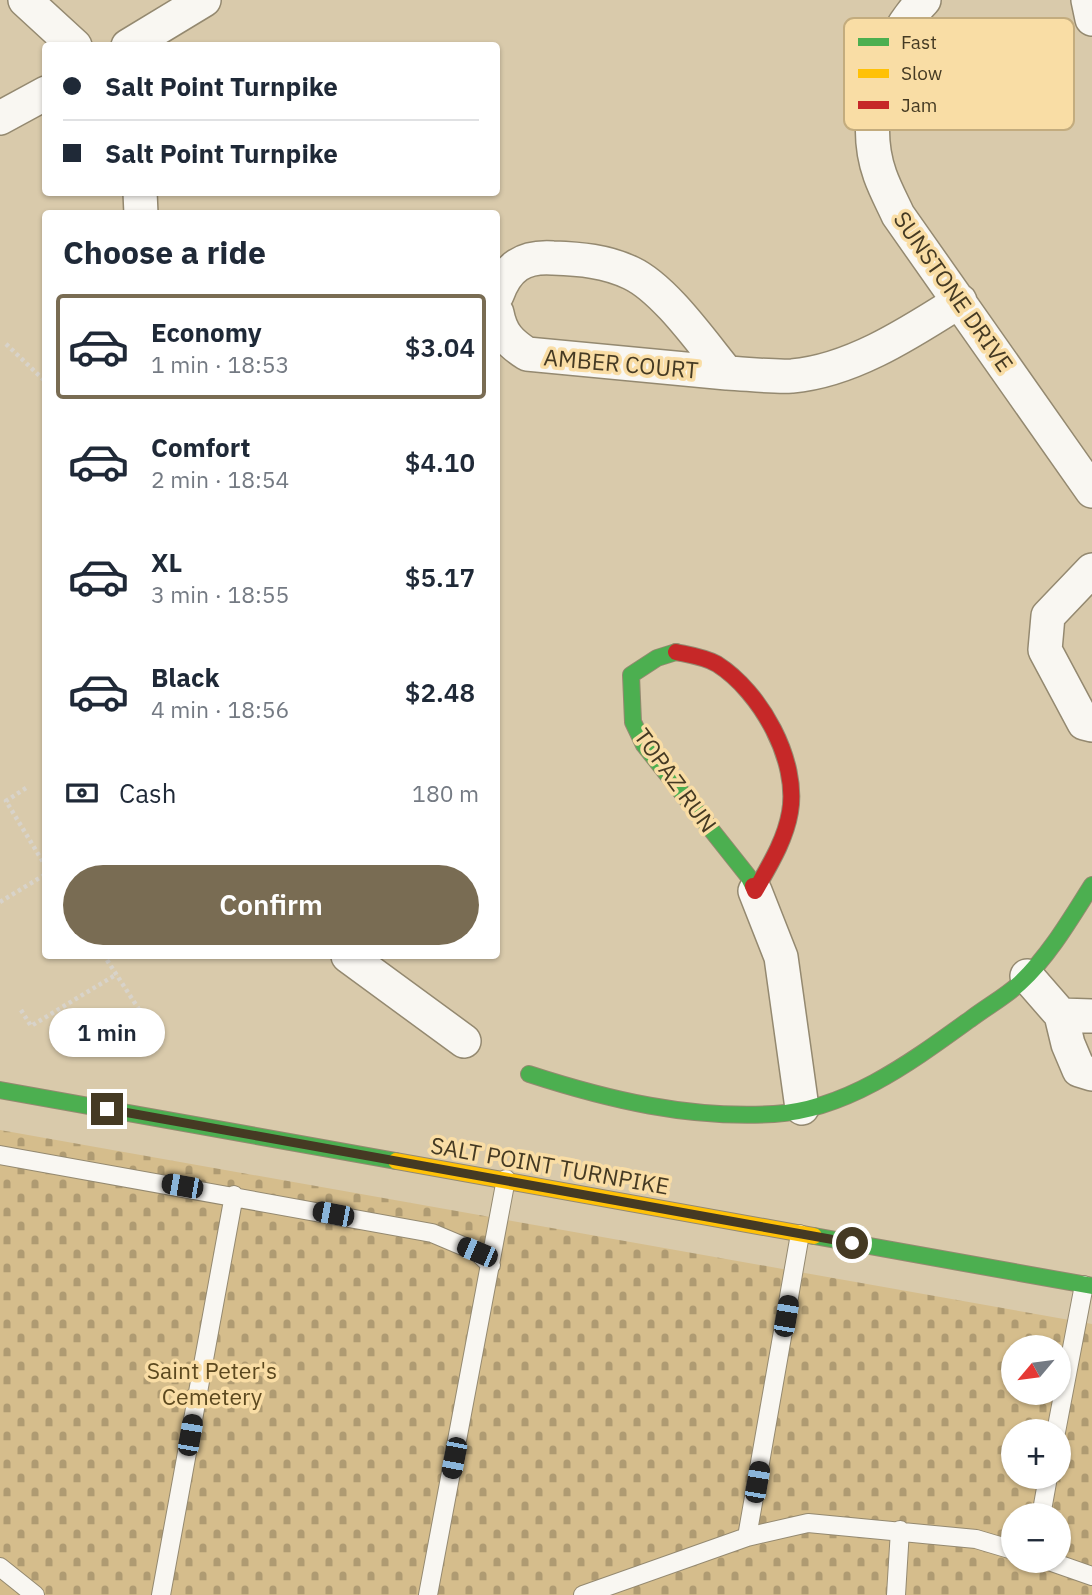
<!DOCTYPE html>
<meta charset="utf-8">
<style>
:root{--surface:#fff;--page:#f6f6f7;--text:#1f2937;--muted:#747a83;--line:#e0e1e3;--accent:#796c53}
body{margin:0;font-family:"IBM Plex Sans",sans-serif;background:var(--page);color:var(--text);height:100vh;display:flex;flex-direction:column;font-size:26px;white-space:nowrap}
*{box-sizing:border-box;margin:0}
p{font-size:23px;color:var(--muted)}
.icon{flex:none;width:38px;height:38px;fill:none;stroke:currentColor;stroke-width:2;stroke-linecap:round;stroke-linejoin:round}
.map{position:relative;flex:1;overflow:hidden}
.sheet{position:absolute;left:42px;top:210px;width:458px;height:749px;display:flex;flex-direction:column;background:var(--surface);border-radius:7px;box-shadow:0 2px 5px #0004}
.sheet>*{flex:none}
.top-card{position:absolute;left:42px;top:42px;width:458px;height:154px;border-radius:7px;box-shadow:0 2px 5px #0004;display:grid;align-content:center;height:154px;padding:0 21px;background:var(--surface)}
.needle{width:46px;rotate:241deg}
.fabs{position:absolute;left:1001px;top:1335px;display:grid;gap:14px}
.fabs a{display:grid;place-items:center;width:70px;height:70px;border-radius:50%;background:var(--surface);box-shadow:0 2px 5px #0004;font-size:35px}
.end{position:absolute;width:32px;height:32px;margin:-16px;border:9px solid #453a23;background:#fff;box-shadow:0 0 0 4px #fff}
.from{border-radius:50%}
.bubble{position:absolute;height:49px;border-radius:24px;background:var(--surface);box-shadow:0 2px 5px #0004;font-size:23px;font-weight:600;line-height:49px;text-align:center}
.car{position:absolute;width:21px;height:42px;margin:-21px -10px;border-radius:9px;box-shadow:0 0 5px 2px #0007;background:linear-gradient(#222 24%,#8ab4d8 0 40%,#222 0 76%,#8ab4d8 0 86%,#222 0)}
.top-card b{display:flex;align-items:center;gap:24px;height:66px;font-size:26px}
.top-card b+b{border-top:2px solid var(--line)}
.top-card i{width:18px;height:18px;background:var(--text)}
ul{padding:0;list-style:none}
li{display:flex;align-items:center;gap:21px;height:105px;margin:0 14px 10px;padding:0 7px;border:4px solid transparent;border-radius:7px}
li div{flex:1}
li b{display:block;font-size:26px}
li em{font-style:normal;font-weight:600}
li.active{border-color:var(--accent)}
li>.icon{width:63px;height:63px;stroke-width:1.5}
h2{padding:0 21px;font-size:32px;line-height:84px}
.pay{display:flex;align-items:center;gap:18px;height:77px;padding:0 21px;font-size:26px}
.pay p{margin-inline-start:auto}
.primary-button{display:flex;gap:14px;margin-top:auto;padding:14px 21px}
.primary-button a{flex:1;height:80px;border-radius:42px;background:var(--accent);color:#fff;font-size:28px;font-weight:600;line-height:80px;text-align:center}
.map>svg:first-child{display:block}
.cemetery{fill:url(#cemetery-stones);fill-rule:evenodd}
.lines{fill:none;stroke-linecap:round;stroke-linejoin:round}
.lane-casing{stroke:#948970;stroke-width:20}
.street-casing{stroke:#948970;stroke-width:36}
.fast-casing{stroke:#948970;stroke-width:18}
.slow-casing{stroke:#948970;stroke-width:18}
.jam-casing{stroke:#948970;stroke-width:18}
.path{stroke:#d8d3ca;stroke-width:4.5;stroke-dasharray:3.5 3.5;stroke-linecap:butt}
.lane{stroke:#f9f7f2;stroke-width:18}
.street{stroke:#f9f7f2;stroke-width:33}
.fast{stroke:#4caf50;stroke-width:16}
.slow{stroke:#ffc107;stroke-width:16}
.jam{stroke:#c62828;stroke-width:16}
.route{stroke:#453a23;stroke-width:9}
.labels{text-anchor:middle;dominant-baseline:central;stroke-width:7;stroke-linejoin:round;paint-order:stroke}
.street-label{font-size:23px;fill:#453a23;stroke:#f9dda5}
.park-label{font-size:23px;fill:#5b481f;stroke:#f9dda5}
.key{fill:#f9dda5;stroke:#c3ac7e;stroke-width:2}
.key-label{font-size:19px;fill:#453a23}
</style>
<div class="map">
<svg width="1092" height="1595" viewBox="0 0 1092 1595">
<defs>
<pattern id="cemetery-stones" width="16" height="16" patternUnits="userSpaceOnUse" patternTransform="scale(1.75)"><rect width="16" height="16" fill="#d5bd8c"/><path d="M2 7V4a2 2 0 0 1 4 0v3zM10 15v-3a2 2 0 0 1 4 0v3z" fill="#af9b72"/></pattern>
</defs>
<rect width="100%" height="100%" fill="#d9caab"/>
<path class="cemetery" d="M0,1130L1092,1324V1595H0ZM1013,1348H1059V1393H1013ZM1013,1432H1059V1477H1013ZM1013,1516H1059V1561H1013Z"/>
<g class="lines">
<defs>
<path id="lane" d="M0,1155L432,1233L477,1252L491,1265
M1056,1432L1084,1285
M1041,1516L1048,1477
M747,1537L800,1234
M1049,1561L1092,1576
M0,1567L35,1595
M161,1595L234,1195
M428,1595L506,1179
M583,1595L747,1537L808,1523L976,1539L1013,1550
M896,1595L900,1530"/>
<path id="street" d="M25,0L75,46
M924,0C883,41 860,119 880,175C885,189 892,202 898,215L1092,491
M1088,0L1092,19
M128,46L204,0
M0,118L46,93
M140,192L141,214
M497,295C507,267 523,256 553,258C580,259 606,261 631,273C665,289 703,344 727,373L527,354C510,343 501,334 497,313
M727,373C748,374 771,377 792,376C852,371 911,332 960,301
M1092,570L1048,616L1045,650L1084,723L1092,725
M755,891L781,957L802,1108
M348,956L464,1041
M1027,976L1061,1015
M1092,1016L1061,1015L1068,1044L1079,1070L1092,1074"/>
<path id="fast" d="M676,652L657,658L631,675L633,722L644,745L748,876L753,886
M529,1074C609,1100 689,1119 774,1114C848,1110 915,1059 972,1018C988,1006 1006,996 1020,983C1049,956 1071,918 1092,885
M0,1090L396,1161
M814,1236L1092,1286"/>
<path id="slow" d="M396,1161L814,1236"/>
<path id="jam" d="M676,652C690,655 705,657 717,664C761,692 799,761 790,812C785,841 769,866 755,891L753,886"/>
</defs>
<use href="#lane" class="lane-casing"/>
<use href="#street" class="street-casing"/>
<use href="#fast" class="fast-casing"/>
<use href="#slow" class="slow-casing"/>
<use href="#jam" class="jam-casing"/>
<path class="path" d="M6,344L46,382
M26,788L6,801L46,867
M0,902L46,874
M107,960L162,1045
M21,1010L31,1026L117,974"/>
<use href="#lane" class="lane"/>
<use href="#street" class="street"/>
<use href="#fast" class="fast"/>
<use href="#slow" class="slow"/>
<use href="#jam" class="jam"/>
</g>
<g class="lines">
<path class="route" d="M107,1109L852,1243"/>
</g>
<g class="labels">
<g class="street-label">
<text transform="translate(954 291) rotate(55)">SUNSTONE DRIVE</text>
<text transform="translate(621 363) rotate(5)">AMBER COURT</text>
<text transform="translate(676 780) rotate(54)">TOPAZ RUN</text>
<text transform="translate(550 1165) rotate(10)">SALT POINT TURNPIKE</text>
</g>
<g class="park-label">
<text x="212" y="1370">Saint Peter's<tspan x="212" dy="26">Cemetery</tspan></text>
</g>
</g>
<rect x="844" y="18" width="230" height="112" rx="10" class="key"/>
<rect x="858" y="38" width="31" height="8" fill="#4caf50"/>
<rect x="858" y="69" width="31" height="9" fill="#ffc107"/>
<rect x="858" y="101" width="31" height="8" fill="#c62828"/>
<g class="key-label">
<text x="901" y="49">Fast</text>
<text x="901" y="80">Slow</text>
<text x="901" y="112">Jam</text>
</g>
</svg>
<div class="fabs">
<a><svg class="needle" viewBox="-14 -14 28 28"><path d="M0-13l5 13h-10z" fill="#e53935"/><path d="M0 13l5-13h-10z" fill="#747a83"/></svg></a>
<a>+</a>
<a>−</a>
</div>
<i class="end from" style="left:852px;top:1243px"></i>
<i class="end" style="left:107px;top:1109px"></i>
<div class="bubble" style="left:49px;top:1008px;width:116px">1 min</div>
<i class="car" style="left:182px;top:1186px;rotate:280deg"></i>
<i class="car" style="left:333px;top:1214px;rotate:281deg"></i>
<i class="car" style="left:477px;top:1252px;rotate:293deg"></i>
<i class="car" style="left:786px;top:1316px;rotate:10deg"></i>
<i class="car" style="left:190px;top:1435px;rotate:10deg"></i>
<i class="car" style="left:454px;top:1458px;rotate:191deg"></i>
<i class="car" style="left:757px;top:1482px;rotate:10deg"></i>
<div class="top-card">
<b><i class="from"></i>Salt Point Turnpike</b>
<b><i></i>Salt Point Turnpike</b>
</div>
<section class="sheet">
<h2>Choose a ride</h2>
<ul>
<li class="active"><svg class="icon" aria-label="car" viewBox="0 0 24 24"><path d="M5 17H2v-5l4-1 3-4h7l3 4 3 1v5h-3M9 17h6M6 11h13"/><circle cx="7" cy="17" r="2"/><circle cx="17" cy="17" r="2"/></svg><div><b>Economy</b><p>1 min · 18:53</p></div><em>$3.04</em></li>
<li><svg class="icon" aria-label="car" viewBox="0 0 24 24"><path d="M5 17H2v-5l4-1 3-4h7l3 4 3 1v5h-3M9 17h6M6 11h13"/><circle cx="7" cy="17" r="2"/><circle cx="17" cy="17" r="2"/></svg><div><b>Comfort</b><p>2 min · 18:54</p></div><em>$4.10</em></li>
<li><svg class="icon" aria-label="car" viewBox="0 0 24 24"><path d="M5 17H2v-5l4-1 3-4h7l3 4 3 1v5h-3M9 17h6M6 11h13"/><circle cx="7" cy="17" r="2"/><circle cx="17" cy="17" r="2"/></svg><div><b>XL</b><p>3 min · 18:55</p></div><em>$5.17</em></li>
<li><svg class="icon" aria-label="car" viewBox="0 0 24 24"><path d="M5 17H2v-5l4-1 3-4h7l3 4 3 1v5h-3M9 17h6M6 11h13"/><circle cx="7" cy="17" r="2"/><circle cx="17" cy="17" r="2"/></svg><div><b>Black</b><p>4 min · 18:56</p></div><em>$2.48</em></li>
</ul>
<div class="pay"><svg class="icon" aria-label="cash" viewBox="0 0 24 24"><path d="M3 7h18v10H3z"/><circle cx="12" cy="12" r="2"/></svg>Cash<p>180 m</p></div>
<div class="primary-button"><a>Confirm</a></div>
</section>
</div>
